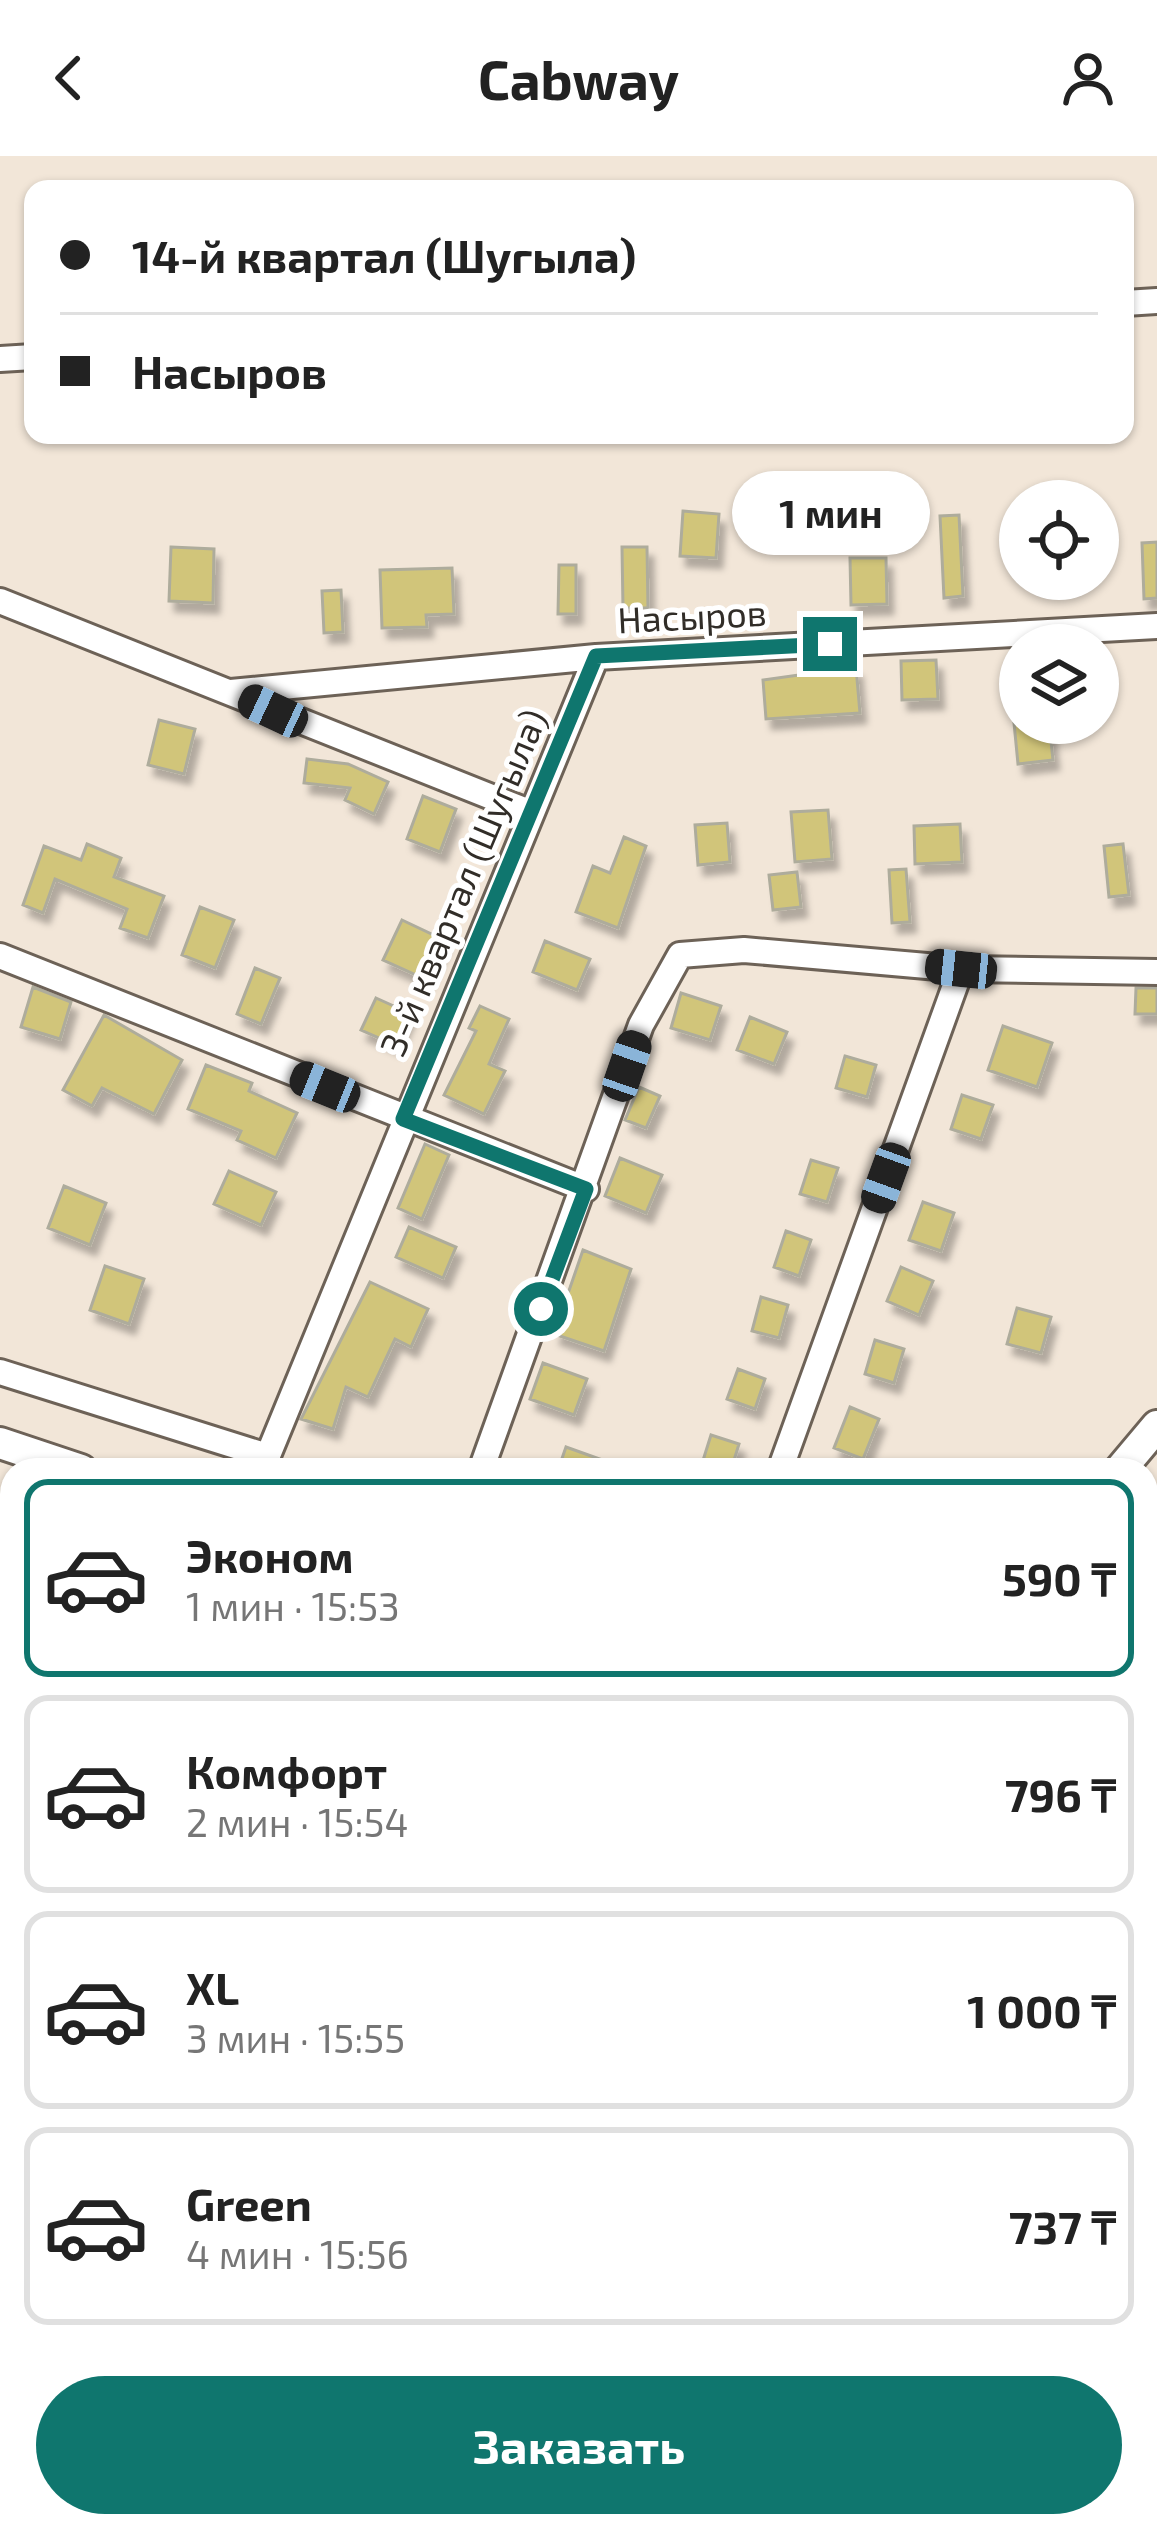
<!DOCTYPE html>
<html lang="ru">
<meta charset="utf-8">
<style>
:root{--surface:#fff;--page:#f2f2f2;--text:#222;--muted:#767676;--line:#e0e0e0;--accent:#0f766e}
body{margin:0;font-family:"Exo 2",sans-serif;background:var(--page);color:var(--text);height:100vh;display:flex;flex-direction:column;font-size:45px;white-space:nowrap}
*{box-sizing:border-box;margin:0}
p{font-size:39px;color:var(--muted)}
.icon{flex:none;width:66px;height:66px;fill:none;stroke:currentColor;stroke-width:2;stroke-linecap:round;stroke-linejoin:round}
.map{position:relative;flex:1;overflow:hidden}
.panel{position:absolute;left:0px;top:1302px;width:1158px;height:1080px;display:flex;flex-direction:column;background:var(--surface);border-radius:36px 36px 0 0;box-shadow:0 3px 9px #0004}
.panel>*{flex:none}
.hud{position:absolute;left:24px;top:24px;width:1110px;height:264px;border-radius:24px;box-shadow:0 3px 9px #0004;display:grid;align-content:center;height:264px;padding:0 36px;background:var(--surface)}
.buttons{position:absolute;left:999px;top:324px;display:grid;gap:24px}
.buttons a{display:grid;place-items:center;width:120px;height:120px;border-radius:50%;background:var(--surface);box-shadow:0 3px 9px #0004;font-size:60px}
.end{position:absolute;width:54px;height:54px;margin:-27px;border:15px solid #0f766e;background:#fff;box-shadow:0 0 0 6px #fff}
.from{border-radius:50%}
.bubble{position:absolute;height:84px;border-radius:42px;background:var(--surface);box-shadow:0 3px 9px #0004;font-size:39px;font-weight:700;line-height:84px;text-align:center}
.car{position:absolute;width:36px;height:72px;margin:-36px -18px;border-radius:15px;box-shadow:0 0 9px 3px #0007;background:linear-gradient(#222 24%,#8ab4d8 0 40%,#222 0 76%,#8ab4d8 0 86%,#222 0)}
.hud b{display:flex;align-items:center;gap:42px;height:114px;font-size:45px}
.hud b+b{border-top:3px solid var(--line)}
.hud i{width:30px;height:30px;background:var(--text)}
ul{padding:21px 0 0;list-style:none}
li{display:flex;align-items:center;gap:36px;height:198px;margin:0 24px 18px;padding:0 12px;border:6px solid var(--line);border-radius:24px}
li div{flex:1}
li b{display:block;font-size:45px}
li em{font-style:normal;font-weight:700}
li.current{border-color:var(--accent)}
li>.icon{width:108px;height:108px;stroke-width:1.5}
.primary-button{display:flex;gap:24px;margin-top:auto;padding:24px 36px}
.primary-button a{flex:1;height:138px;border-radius:72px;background:var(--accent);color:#fff;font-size:48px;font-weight:700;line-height:138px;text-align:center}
header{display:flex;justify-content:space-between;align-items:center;height:156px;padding:0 36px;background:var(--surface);font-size:54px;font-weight:700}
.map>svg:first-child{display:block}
.building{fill:#d1c57a;stroke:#aeac9c;stroke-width:3;filter:url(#shadow)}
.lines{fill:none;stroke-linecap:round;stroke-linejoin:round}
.minor-casing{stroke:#6d6257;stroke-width:30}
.tertiary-casing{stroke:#6d6257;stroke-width:36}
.minor{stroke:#fff;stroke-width:24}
.tertiary{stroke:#fff;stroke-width:30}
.route{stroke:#0f766e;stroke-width:15}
.labels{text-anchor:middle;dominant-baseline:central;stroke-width:10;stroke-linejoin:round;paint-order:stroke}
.street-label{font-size:36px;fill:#312d28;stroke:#fff}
</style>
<header><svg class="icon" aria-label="back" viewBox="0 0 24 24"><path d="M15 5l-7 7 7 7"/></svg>Cabway<svg class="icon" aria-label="person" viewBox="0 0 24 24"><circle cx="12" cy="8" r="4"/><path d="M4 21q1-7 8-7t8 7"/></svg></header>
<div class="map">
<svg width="1157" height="2382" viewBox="0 0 1157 2382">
<defs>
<filter id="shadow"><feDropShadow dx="6" dy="10" stdDeviation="3" flood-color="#0004"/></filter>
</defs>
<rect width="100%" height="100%" fill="#f2e6d8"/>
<path class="building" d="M799,330L801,379L773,380L771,332Z
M683,355L719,358L716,402L680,400Z
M959,359L963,440L944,442L940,360Z
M1157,386V442L1144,443L1142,387Z
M171,391L214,393L213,447L169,445Z
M622,391H647L648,452H623Z
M850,402H886L887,448L851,449Z
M559,409H576V458H558Z
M452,412L454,458L426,459L427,471L382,472L380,414Z
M341,434L343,476L324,477L322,435Z
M936,504L938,543L902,544L901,505Z
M856,511L860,557L766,563L763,524Z
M159,564L195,573L184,618L148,609Z
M1014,567H1049L1053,604L1018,608Z
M307,603L348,608L388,626L374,658L345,644L350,632L304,627Z
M423,640L456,653L440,696L407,683Z
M828,654L832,703L795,706L791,656Z
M727,667L730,706L698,709L695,669Z
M960,668L962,706L915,708L914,670Z
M624,681L646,690L618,772L576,756L593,710L610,717Z
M87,688L121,702L114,721L164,740L148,782L120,772L127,753L55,723L43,757L23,749L44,690L81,704Z
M1123,688L1129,739L1109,741L1104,690Z
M906,713L910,766L892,767L889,714Z
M797,716L801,751L773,754L769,719Z
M200,751L234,764L215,812L182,799Z
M402,764L444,784L425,823L383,804Z
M545,785L590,803L577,834L533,816Z
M255,812L280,822L261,868L237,858Z
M33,831L71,846L60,883L21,871Z
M1136,832H1157V858H1135Z
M681,837L721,850L710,884L671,872Z
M376,842L409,857L395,889L361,874Z
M480,850L509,863L489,908L505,915L484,958L444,939L476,875L469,872Z
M104,859L182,904L154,958L102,932L92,950L63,934Z
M750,861L787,876L774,908L737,894Z
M1003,870L1052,887L1037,931L988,914Z
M845,900L876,909L867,941L836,932Z
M206,909L252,927L249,935L297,957L276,1002L237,984L241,975L188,953Z
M639,931L660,940L646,972L625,964Z
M962,939L993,949L981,983L951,973Z
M425,988L449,999L422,1063L398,1052Z
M620,1002L662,1019L646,1057L605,1040Z
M811,1004L838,1012L827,1046L800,1038Z
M229,1015L276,1036L261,1069L214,1048Z
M64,1030L106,1047L90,1089L48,1072Z
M923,1046L954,1057L941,1095L909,1084Z
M409,1071L456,1091L443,1122L396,1101Z
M786,1075L811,1084L799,1120L774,1111Z
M583,1094L631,1113L604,1195L554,1178Z
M105,1110L144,1123L129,1168L90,1154Z
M901,1111L933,1125L919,1159L887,1145Z
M370,1126L428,1153L411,1191L395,1183L368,1241L346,1231L333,1273L301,1263Z
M761,1141L788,1149L779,1182L752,1175Z
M1017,1152L1051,1161L1041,1197L1007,1188Z
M875,1184L904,1193L894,1227L865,1218Z
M543,1207L587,1223L574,1259L530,1243Z
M738,1213L765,1223L755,1253L727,1243Z
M850,1251L879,1263L863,1303L834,1292Z
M711,1279L739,1288L731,1314H700Z
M566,1291L625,1312V1314H558Z"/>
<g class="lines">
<defs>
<path id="minor" d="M1125,147L1157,145
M0,203L33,201
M0,445L529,656
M231,536L596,501L1157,470
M0,800L586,1033
M0,1216L267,1300
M262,1314L596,501
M481,1314L641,869L680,799L744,794L961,813L1157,816
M780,1314L961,813
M0,1649L12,1654
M0,1952L12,1923
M0,2059L12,2063
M46,2382L52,2370
M352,2382L357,2370
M731,2382L736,2370"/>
<path id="tertiary" d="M0,1287L81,1314
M1120,1314L1157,1270"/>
</defs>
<use href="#minor" class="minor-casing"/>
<use href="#tertiary" class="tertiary-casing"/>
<use href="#minor" class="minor"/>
<use href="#tertiary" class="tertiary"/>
</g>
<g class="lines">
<path class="route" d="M541,1153L586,1033L403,963L596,500L830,488"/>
</g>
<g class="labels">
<g class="street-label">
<text transform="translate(692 459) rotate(-3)">Насыров</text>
<text transform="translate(462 726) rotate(-67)">3-й квартал (Шугыла)</text>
</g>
</g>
</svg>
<div class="buttons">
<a><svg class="icon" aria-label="locate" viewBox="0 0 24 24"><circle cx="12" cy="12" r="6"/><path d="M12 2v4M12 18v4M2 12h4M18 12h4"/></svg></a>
<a><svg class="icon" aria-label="layers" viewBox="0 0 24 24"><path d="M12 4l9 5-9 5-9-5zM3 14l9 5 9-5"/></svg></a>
</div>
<i class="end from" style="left:541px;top:1153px"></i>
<i class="end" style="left:830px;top:488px"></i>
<div class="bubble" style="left:732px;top:315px;width:198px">1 мин</div>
<i class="car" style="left:273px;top:555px;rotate:295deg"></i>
<i class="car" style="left:961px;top:813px;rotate:276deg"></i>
<i class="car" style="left:627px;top:910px;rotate:19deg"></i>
<i class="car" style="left:325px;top:931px;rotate:292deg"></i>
<i class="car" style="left:886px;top:1022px;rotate:200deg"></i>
<div class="hud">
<b><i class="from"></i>14-й квартал (Шугыла)</b>
<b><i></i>Насыров</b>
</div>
<section class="panel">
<ul>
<li class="current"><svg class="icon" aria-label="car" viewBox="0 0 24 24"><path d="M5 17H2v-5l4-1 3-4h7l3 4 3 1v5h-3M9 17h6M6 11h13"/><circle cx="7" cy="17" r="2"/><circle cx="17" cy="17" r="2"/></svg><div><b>Эконом</b><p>1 мин · 15:53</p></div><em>590 ₸</em></li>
<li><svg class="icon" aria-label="car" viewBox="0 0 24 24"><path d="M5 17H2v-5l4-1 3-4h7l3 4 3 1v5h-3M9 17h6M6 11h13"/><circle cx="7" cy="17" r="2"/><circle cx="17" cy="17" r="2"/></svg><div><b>Комфорт</b><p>2 мин · 15:54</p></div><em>796 ₸</em></li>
<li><svg class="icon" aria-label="car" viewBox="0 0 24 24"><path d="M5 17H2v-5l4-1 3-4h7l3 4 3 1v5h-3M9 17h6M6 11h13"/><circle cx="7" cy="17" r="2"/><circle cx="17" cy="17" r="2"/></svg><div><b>XL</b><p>3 мин · 15:55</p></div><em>1 000 ₸</em></li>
<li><svg class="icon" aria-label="car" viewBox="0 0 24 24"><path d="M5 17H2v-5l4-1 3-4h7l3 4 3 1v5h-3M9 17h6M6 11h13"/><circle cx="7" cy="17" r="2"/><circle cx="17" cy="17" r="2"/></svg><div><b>Green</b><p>4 мин · 15:56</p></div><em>737 ₸</em></li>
</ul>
<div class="primary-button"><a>Заказать</a></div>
</section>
</div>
